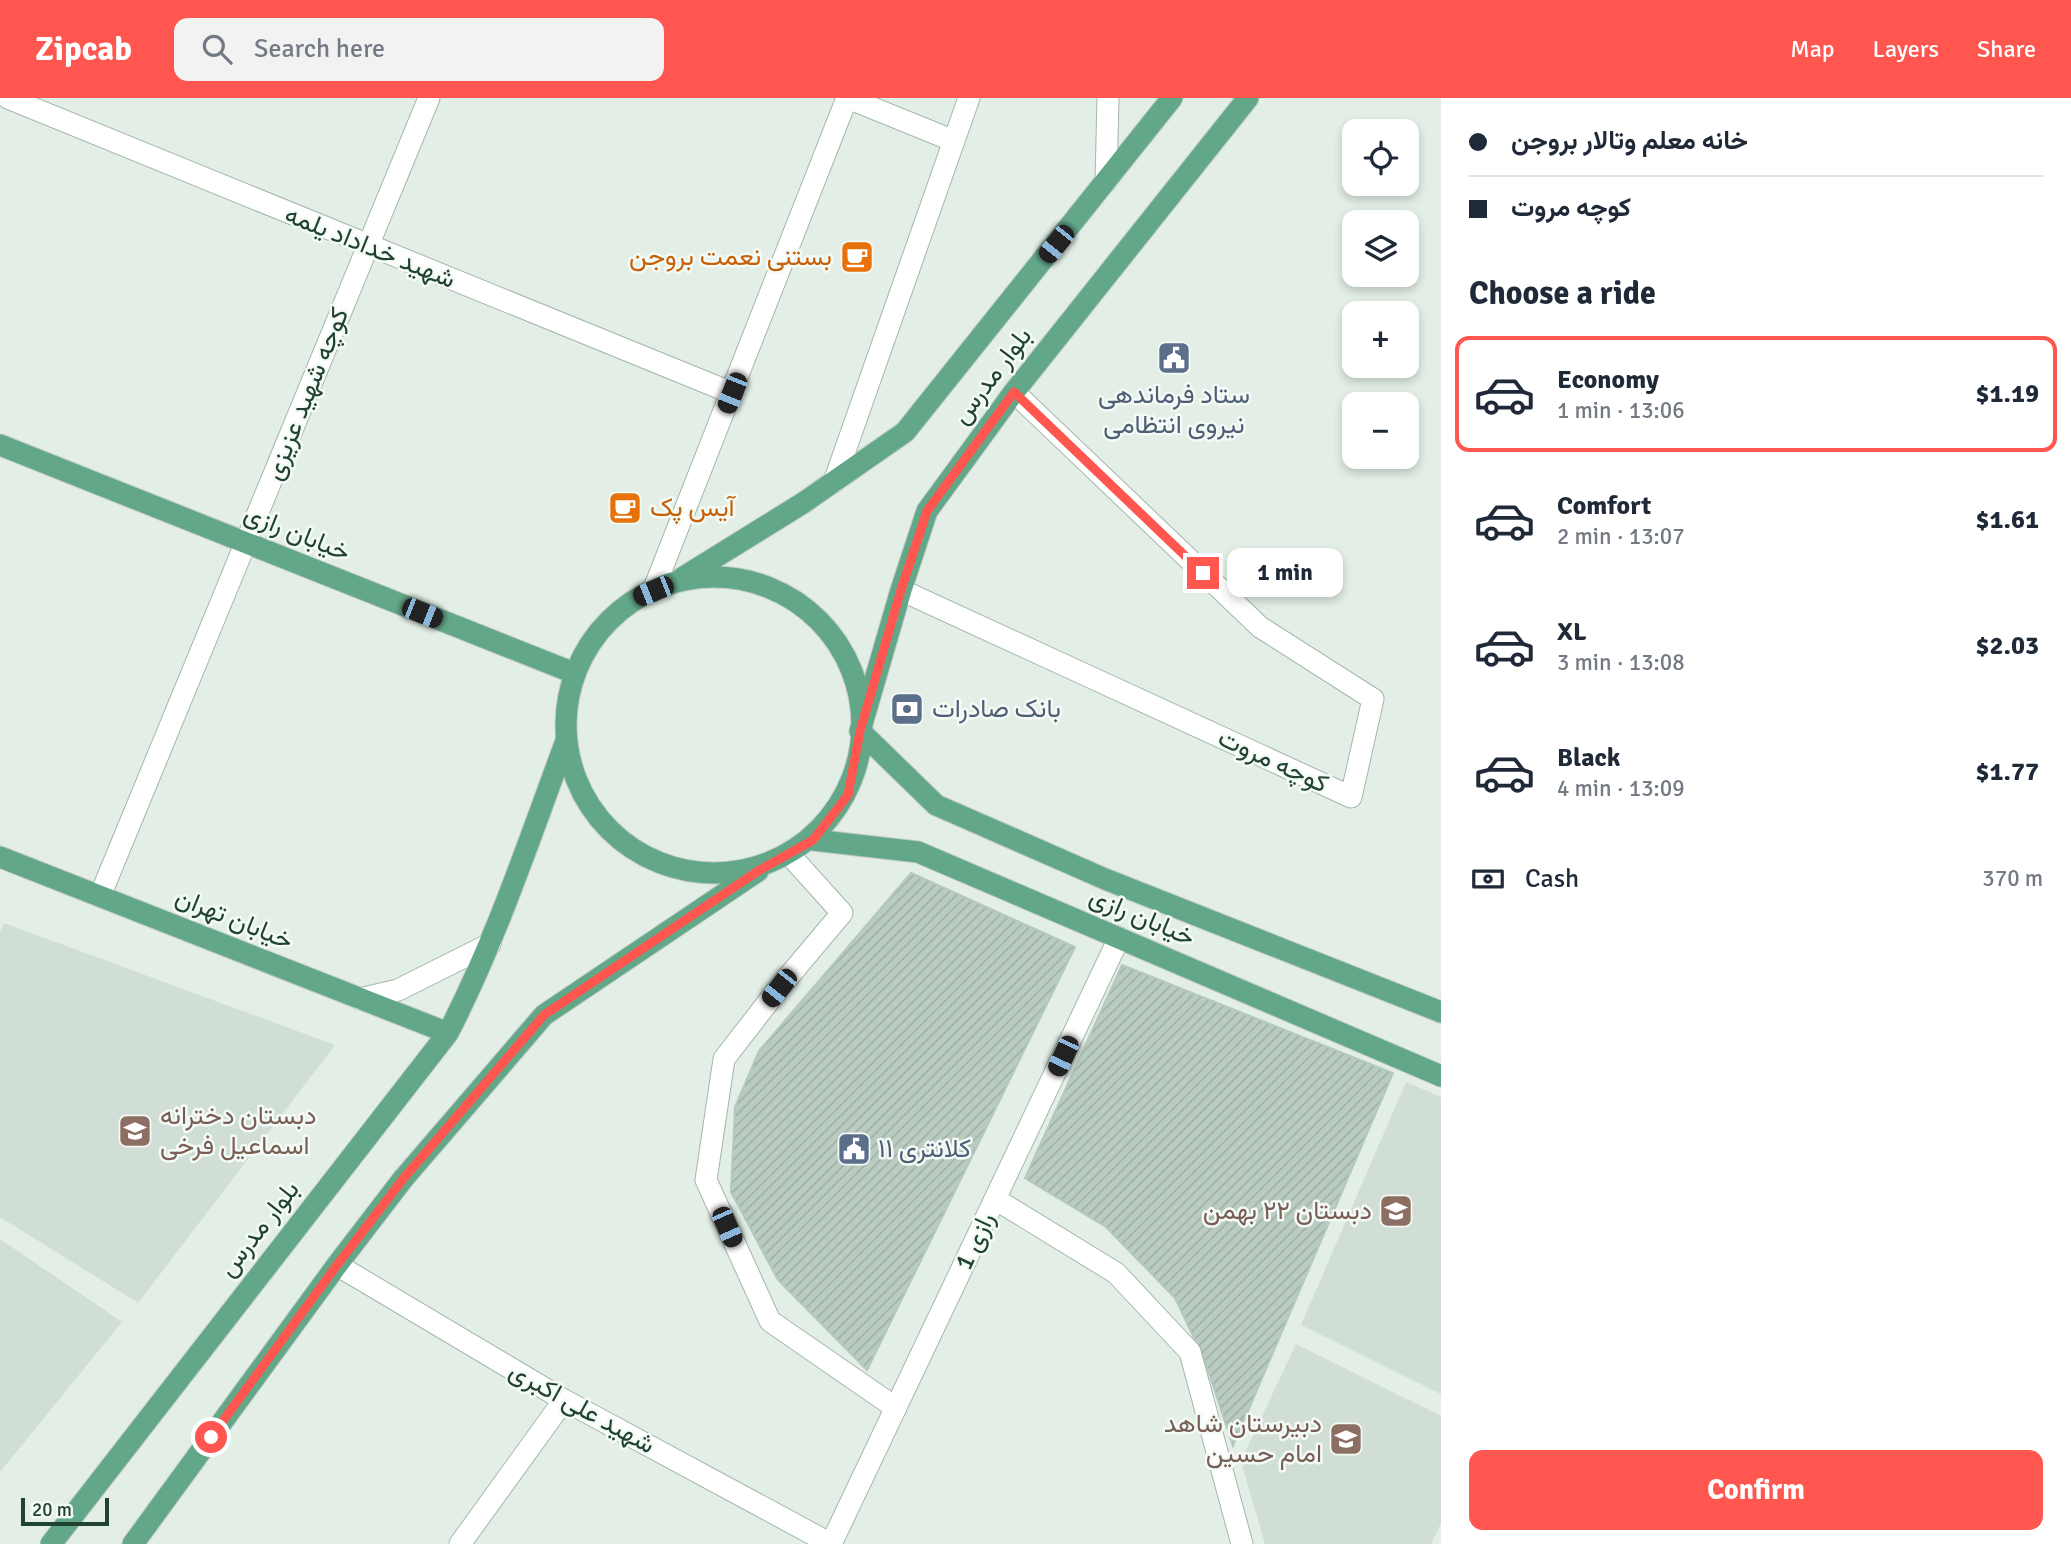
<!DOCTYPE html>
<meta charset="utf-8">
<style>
:root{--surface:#fff;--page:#f2f2f3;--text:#1f2937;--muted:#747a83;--line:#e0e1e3;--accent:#ff564f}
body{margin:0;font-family:Signika,Vazirmatn,sans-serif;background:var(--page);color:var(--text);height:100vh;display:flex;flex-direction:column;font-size:26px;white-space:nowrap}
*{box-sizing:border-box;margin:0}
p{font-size:23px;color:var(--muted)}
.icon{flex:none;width:38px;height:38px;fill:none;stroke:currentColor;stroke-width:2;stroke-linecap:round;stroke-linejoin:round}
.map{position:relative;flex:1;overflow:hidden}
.sheet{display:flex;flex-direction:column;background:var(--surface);width:630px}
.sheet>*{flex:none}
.guide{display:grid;align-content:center;height:154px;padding:0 28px;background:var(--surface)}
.fabs{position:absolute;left:1342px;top:21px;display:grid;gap:14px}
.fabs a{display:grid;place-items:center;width:77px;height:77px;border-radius:14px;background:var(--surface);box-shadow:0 4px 10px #0003;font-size:35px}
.scale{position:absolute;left:21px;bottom:18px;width:88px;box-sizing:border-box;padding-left:7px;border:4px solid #204231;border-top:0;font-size:19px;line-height:24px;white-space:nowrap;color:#204231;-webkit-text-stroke:5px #f4faf5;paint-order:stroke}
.end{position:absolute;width:32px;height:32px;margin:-16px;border:9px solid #ff564f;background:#fff;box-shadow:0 0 0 4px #fff}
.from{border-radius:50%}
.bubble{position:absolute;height:49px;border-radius:14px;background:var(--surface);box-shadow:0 4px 10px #0003;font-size:23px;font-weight:700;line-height:49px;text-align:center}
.car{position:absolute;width:21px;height:42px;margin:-21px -10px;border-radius:9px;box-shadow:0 0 5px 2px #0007;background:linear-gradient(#222 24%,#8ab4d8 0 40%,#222 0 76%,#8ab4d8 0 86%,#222 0)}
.guide b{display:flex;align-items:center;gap:24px;height:66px;font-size:26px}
.guide b+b{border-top:2px solid var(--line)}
.guide i{width:18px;height:18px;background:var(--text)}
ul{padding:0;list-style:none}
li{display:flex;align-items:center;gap:21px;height:116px;margin:0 14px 10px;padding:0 14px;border:4px solid transparent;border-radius:14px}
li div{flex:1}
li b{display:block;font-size:26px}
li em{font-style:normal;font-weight:700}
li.active{border-color:var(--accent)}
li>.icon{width:63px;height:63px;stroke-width:1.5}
h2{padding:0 28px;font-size:32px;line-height:84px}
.pay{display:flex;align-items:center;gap:18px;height:77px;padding:0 28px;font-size:26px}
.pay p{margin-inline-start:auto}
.action{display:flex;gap:14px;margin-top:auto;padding:14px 28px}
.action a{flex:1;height:80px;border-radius:14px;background:var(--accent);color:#fff;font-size:28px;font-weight:700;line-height:80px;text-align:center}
header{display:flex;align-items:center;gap:42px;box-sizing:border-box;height:98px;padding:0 35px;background:var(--accent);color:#fff}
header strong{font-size:33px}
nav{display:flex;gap:38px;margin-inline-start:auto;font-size:24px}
.search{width:490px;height:63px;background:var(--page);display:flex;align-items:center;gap:18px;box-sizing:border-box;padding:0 24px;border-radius:14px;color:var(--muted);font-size:26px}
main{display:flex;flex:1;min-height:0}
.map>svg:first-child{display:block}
.built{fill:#d0ded5}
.building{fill:url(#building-hatch);stroke:#b4c9bc;stroke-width:2}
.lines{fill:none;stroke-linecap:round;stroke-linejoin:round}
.minor-casing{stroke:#a4b7ac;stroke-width:23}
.major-casing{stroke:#c1cac5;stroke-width:23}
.minor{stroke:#fff;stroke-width:21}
.major{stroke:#62a888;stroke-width:21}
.route{stroke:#ff564f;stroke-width:9}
.labels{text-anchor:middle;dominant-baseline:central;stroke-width:5;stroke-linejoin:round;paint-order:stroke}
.street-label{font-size:26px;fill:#204231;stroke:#f4faf5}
.food-label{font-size:26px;fill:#c56008;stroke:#f4faf5;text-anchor:end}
.service-label{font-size:26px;fill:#4e5e75;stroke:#f4faf5;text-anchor:start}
.education-label{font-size:26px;fill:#785e54;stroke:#f4faf5;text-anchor:end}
</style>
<header>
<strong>Zipcab</strong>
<div class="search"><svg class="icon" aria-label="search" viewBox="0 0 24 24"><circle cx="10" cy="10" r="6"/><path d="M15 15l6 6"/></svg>Search here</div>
<nav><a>Map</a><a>Layers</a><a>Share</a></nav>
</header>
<main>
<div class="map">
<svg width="1441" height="1446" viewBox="0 0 1441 1446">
<defs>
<pattern id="building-hatch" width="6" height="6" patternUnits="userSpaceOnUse" patternTransform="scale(1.75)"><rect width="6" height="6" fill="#baccc1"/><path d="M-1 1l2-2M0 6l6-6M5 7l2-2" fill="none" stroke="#a0b0a6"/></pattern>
</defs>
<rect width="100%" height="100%" fill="#e2eee6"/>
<path class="built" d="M4,825L335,947L138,1205L0,1119V834Z
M1406,984L1441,999V1296L1301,1227Z
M0,1141L122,1224L0,1374Z
M1296,1246L1441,1318V1425L1431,1446H1265L1241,1363Z"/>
<path class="building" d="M911,775L1075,849L867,1272L778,1182L731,1094L735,1009L759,953Z
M1122,867L1393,975L1233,1348L1205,1263L1175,1200L1106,1129L1025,1080Z"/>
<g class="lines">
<defs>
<path id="minor" d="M8,0L732,295
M848,0L954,43
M1106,83L1108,0
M834,384L969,0
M901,492L1351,699L1373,601L1260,529L1014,294
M653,493L847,0
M788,755L842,815L779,890L724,961L706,1082L770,1223L896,1310
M100,798L429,0
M360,901L398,892L490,846
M995,1101L1116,1175L1190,1254L1242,1446
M337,1167L564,1302L831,1446
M460,1446L564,1302
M831,1446L1119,840"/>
<path id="major" d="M1248,0L1014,294L927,413L901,492L860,633L936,707L1105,781L1441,914
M0,347L574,575
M566 627a148 148 0 1 1 296 0a148 148 0 1 1-296 0Z
M682,480L803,405L905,334L1172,0
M813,742L918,754L1441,978
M0,759L448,935
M51,1446L448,935C496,842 529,742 566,643
M133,1446L337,1167L403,1081L544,917L758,773"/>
</defs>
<use href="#minor" class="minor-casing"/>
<use href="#major" class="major-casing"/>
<use href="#minor" class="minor"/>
<use href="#major" class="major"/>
</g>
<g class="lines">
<path class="route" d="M211,1339L337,1167L403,1081L544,917L758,773L813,742L848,697L860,633L901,492L927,413L1014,294L1203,475"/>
</g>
<defs>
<symbol id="cafe-square" viewBox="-11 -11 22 22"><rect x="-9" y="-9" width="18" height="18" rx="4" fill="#e8710a" stroke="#f4faf5"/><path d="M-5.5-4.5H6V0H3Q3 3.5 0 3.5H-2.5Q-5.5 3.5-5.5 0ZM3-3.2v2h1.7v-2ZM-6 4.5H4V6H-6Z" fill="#fff"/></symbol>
<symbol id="civic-square" viewBox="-11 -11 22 22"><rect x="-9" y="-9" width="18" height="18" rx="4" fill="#5c6f8a" stroke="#f4faf5"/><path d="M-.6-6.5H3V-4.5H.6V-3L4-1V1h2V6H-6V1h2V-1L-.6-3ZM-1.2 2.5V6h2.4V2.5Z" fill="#fff"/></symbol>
<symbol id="bank-square" viewBox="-11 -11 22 22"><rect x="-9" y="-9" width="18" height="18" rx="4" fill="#5c6f8a" stroke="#f4faf5"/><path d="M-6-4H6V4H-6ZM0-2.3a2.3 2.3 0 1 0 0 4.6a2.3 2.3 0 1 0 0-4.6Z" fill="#fff"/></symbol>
<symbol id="school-square" viewBox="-11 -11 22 22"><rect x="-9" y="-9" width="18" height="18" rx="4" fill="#8d6e63" stroke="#f4faf5"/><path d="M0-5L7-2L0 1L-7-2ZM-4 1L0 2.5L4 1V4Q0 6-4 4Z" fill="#fff"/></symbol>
</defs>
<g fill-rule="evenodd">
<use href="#cafe-square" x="838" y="140" width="38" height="38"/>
<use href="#civic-square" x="1155" y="241" width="38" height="38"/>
<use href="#cafe-square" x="606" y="391" width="38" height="38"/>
<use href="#bank-square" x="888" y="592" width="38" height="38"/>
<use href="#school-square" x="116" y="1014" width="38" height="38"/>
<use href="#civic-square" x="835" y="1032" width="38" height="38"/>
<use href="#school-square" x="1377" y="1094" width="38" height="38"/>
<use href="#school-square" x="1327" y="1322" width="38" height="38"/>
</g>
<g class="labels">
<g class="street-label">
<text transform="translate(370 149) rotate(22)">شهید خداداد یلمه</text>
<text transform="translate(992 278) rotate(-53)">بلوار مدرس</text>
<text transform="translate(307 296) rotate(-68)">کوچه شهید عزیزی</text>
<text transform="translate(297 435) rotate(22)">خیابان رازی</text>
<text transform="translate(1273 663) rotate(25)">کوچه مروت</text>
<text transform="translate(1142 819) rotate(23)">خیابان رازی</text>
<text transform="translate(234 821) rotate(22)">خیابان تهران</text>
<text transform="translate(259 1131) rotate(-52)">بلوار مدرس</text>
<text transform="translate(975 1143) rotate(-65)">رازی 1</text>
<text transform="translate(582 1310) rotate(29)">شهید علی اکبری</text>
</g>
<g class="food-label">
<text x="832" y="159">بستنی نعمت بروجن</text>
<text x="650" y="410" text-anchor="start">آیس پک</text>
</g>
<g class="service-label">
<text x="1174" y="297" text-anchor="middle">ستاد فرماندهی<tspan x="1174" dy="30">نیروی انتظامی</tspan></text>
<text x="932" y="611">بانک صادرات</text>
<text x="878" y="1051">کلانتری ۱۱</text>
</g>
<g class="education-label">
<text x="160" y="1018" text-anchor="start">دبستان دخترانه<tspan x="160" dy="30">اسماعیل فرخی</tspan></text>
<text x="1372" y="1113">دبستان ۲۲ بهمن</text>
<text x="1322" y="1326">دبیرستان شاهد<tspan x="1322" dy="30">امام حسین</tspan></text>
</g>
</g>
</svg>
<div class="fabs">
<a><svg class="icon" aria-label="locate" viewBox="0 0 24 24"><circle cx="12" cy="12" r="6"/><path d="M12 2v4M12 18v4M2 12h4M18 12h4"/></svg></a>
<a><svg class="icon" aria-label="layers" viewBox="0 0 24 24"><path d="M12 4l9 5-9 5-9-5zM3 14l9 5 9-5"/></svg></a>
<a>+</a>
<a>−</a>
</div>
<div class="scale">20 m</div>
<i class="end from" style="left:211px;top:1339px"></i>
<i class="end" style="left:1203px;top:475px"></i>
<div class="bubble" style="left:1227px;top:450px;width:116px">1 min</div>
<i class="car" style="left:1056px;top:146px;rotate:219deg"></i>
<i class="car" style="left:732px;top:295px;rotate:202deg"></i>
<i class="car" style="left:653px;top:493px;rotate:248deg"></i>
<i class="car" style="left:422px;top:515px;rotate:112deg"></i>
<i class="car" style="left:779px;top:890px;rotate:218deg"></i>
<i class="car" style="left:1063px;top:958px;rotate:205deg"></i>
<i class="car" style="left:727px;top:1129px;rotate:156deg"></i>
</div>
<section class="sheet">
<div class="guide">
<b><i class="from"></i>خانه معلم وتالار بروجن</b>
<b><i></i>کوچه مروت</b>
</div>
<h2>Choose a ride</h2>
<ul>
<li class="active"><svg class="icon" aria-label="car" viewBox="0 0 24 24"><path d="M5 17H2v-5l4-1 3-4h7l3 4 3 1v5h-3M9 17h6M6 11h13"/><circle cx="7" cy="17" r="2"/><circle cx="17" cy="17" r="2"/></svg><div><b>Economy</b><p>1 min · 13:06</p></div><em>$1.19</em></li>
<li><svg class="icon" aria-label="car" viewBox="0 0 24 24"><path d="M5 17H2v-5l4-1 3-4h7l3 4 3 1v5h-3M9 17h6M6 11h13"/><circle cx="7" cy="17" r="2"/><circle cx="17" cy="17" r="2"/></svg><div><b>Comfort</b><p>2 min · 13:07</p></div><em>$1.61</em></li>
<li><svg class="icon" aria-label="car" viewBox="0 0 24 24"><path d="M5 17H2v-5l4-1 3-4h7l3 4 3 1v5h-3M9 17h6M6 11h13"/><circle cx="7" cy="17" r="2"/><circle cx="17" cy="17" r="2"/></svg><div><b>XL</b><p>3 min · 13:08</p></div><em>$2.03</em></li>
<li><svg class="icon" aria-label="car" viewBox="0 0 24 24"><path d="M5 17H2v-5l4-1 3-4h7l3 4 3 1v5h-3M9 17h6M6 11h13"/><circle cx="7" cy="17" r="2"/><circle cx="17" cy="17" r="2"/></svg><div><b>Black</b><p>4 min · 13:09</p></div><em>$1.77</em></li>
</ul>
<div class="pay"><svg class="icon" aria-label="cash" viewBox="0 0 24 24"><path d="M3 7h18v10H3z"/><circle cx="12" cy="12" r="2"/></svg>Cash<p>370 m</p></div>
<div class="action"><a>Confirm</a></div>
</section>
</main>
